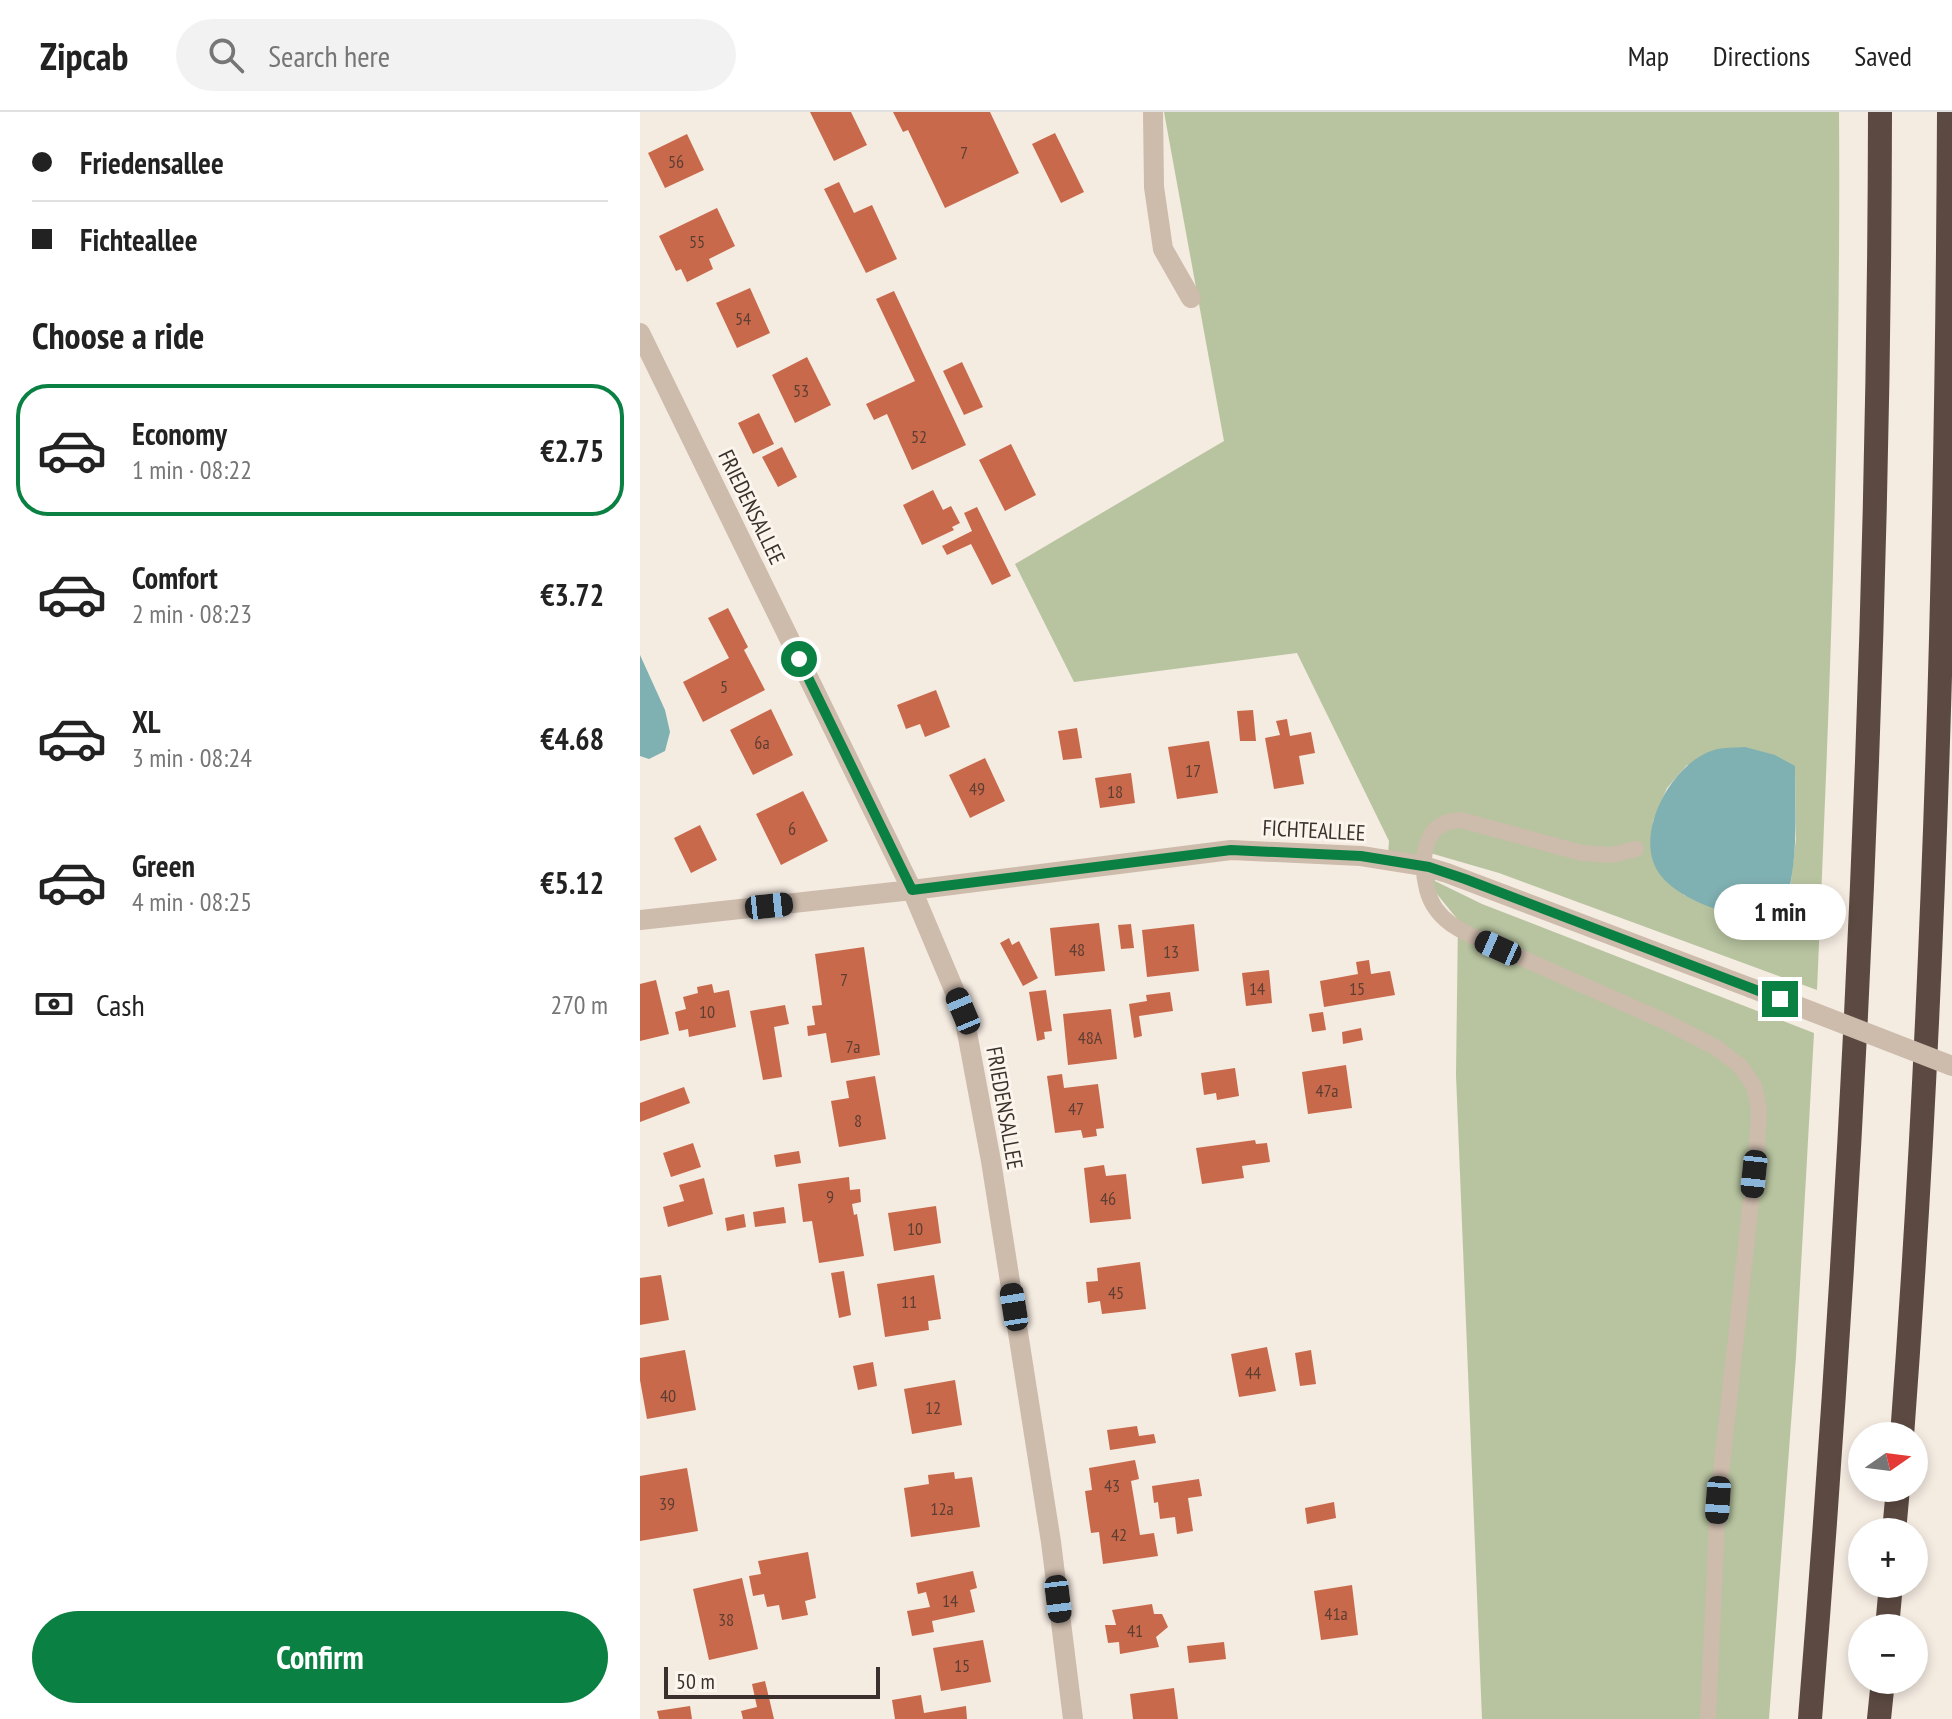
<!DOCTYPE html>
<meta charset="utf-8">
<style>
:root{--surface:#fff;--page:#f2f2f2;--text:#222;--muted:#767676;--line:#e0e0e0;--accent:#0b8043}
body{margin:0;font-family:"PT Sans Narrow",sans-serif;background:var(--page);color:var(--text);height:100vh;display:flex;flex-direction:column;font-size:30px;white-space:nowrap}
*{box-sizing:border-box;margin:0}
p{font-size:26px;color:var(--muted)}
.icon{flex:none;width:44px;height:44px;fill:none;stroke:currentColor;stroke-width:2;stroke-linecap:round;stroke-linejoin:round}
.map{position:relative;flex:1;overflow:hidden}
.details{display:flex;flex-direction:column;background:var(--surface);width:640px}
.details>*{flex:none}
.top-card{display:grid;align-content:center;height:176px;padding:0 32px;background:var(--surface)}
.needle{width:52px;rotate:76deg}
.tools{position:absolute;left:1208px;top:1310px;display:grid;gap:16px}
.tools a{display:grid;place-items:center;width:80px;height:80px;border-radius:50%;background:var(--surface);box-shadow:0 4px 12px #0003;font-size:40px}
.scale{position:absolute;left:24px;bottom:20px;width:216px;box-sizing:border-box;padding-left:8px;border:4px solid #3b302b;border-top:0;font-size:22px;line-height:28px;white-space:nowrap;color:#3b302b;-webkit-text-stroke:6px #fbf5ee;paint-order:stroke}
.end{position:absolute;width:36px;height:36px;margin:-18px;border:10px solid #0b8043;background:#fff;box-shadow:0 0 0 4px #fff}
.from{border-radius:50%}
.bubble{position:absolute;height:56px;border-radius:28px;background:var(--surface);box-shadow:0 4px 12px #0003;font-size:26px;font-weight:700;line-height:56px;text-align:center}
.car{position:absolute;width:24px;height:48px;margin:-24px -12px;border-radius:10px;box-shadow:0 0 6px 2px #0007;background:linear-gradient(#222 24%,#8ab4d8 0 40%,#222 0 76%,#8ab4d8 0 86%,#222 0)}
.top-card b{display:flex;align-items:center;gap:28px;height:76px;font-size:30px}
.top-card b+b{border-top:2px solid var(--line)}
.top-card i{width:20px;height:20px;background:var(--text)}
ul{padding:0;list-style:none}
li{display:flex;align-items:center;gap:24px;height:132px;margin:0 16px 12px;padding:0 16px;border:4px solid transparent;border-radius:32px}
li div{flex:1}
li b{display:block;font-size:30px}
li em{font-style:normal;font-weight:700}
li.selected{border-color:var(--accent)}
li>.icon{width:72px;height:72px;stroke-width:1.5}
h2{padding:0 32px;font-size:36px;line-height:96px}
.pay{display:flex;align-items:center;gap:20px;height:88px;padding:0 32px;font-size:30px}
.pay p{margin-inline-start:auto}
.primary-button{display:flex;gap:16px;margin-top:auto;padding:16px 32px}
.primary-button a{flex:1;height:92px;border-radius:48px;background:var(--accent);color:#fff;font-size:32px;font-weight:700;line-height:92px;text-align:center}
header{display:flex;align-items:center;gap:48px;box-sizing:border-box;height:112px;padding:0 40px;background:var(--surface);border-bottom:2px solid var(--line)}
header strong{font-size:38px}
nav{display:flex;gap:44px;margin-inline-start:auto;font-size:28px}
.search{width:560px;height:72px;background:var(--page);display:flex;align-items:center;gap:20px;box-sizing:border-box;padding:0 28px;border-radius:44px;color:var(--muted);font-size:30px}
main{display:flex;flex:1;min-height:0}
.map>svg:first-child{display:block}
.green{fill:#b8c4a0;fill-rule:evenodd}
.water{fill:#7fb0b2}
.building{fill:#c8694b}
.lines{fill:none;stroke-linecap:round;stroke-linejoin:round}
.service{stroke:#cdbbac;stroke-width:16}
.minor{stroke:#cdbbac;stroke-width:20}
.motorway{stroke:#5c4a42;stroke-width:24}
.minor-bridge{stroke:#cdbbac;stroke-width:20}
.route{stroke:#0b8043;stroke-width:10}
.labels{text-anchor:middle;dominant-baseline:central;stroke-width:6;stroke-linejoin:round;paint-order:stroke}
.number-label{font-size:18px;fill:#5e3e33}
.street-label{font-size:22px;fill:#3b302b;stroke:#fbf5ee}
</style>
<header>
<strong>Zipcab</strong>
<div class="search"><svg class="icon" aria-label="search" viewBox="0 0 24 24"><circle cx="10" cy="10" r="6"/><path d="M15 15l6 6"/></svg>Search here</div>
<nav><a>Map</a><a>Directions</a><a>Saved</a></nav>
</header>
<main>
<section class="details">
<div class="top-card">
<b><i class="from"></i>Friedensallee</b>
<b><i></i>Fichteallee</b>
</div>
<h2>Choose a ride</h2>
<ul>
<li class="selected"><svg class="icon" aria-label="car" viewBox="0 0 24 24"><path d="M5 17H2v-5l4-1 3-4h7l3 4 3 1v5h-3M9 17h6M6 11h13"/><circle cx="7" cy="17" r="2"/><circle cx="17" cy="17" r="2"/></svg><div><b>Economy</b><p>1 min · 08:22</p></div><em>€2.75</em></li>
<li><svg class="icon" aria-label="car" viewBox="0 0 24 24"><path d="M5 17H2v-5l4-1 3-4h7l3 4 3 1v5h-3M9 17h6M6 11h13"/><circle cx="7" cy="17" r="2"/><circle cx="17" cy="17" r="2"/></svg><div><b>Comfort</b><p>2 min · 08:23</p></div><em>€3.72</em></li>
<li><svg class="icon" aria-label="car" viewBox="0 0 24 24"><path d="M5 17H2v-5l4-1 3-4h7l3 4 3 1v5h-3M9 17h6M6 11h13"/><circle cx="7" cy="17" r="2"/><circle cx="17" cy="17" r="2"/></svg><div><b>XL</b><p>3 min · 08:24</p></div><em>€4.68</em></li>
<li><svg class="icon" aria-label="car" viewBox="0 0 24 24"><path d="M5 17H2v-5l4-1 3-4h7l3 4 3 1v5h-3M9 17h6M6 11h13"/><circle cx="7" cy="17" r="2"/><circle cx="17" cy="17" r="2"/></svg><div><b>Green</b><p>4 min · 08:25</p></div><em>€5.12</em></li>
</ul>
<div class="pay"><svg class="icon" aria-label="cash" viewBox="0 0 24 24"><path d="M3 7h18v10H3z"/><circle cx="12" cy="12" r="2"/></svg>Cash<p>270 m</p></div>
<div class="primary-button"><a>Confirm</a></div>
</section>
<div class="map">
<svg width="1312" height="1607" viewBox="0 0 1312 1607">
<rect width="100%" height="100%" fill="#f4ebe1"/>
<path class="green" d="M524,0H1199C1201,293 1190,586 1177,878L859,761L790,741L795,769L842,792L1174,921L1156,1244L1129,1607H842L816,963L818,808L779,760L747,756L749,729L657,541L434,570L375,452L584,329ZM1047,653L1155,654L1156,726L1149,787L1045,784L1020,762L1011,737L1013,709L1027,676Z"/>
<path class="water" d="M0,543L25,598L30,620L25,639L9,647L0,644Z
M1105,635L1135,643L1155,654C1155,706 1160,761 1139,809C1103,808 1045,793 1021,764C990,725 1032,650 1074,638C1083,635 1095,636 1105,635Z"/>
<path class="building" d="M170,0H211L227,33L194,49Z
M253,0H350L379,61L305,96L268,18L263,20Z
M415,21L444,80L421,91L392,32Z
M47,22L64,58L25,76L8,41Z
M199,70L214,101L232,93L257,147L226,161L184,77Z
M77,96L95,134L69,147L73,157L47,170L41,157L36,159L19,124Z
M110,176L130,221L97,236L76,191Z
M254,179L326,333L272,358L247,302L234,308L226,292L275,269L236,187Z
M167,245L191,293L155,311L132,263Z
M322,250L343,295L324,303L303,259Z
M119,301L134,332L113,342L98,311Z
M371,332L396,383L365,399L339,348Z
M142,335L157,365L138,375L122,345Z
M293,378L303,398L311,394L320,411L312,415L314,418L282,433L263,393Z
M337,395L371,464L352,473L331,432L307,443L302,434L332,419L324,401Z
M88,496L108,535L104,538L125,578L63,610L43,570L89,546L68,506Z
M296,578L310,615L285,625L280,612L266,617L257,593Z
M131,597L153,643L113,663L90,618Z
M613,598L616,629H600L597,599Z
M647,607L650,624L671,620L675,641L659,644L664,672L634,677L625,626L640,623L636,609Z
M437,616L442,646L423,648L418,619Z
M569,629L578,681L537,687L528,635Z
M345,646L365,689L330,706L309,663Z
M491,661L495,691L460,696L455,666Z
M163,679L188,729L141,753L116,702Z
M60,713L77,748L51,761L34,726Z
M459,811L465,859L415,864L410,816Z
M491,812L494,836L481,837L478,813Z
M554,812L559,859L507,865L502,818Z
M369,826L372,833L379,829L398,866L383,874L360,831Z
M224,835L240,943L191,951L186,921L168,924L167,914L175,913L172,894L182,893L175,842Z
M729,848L731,862L750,859L755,883L684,895L680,869L718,862L716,850Z
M629,858L632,891L606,894L602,861Z
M16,868L29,922L0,929V872Z
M72,872L74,881L89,878L96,915L49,925L48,917L39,919L35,900L46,897L43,885L58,881L57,875Z
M406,878L412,919L404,920L405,927L397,929L389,880Z
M530,880L533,899L499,904L502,924L494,926L489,892L507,889L506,883Z
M145,893L149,912L134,915L142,965L123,968L110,899Z
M471,897L477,947L428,953L423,902Z
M683,900L686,918L672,920L669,902Z
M721,916L723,928L703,932L702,920Z
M706,953L712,996L668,1002L662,960Z
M595,956L599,984L577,988L576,981L564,983L561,961Z
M422,962L424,976L458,972L464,1016L456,1017L457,1024L443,1026L441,1018L415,1021L407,964Z
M235,964L246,1027L199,1035L191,989L209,986L206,969Z
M44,975L50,991L0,1010V991Z
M615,1028L616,1032L627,1031L630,1050L602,1054L604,1066L562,1072L556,1036Z
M53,1031L61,1055L31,1065L23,1041Z
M159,1039L161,1051L136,1055L134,1043Z
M464,1053L466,1064L486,1062L491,1107L450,1111L444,1056Z
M209,1065L210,1078L220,1077L221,1090L212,1092L214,1103L217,1102L224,1144L179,1151L172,1109L163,1110L158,1072Z
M64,1066L73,1102L28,1115L23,1095L44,1089L39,1073Z
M296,1094L301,1131L254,1139L248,1101Z
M144,1095L146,1111L115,1115L113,1100Z
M104,1102L106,1115L87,1119L85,1106Z
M500,1150L506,1197L462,1202L460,1189L448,1191L446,1170L458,1169L457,1156Z
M204,1159L211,1203L199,1206L191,1161Z
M21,1163L29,1208L0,1213V1166Z
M294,1163L301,1207L288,1209L289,1218L245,1225L237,1172Z
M627,1235L636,1279L599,1285L591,1242Z
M45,1238L56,1298L7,1307L0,1268V1246Z
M671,1238L676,1272L660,1274L655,1241Z
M233,1250L237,1274L218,1278L213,1254Z
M315,1268L322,1313L272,1322L264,1277Z
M497,1314L499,1324L514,1322L516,1331L470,1338L467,1318Z
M495,1348L499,1367L491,1369L500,1423L514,1421L518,1444L463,1452L459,1420L451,1421L448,1401L445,1379L452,1378L449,1356Z
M47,1356L58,1419L0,1429V1364Z
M314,1360L315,1367L332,1365L340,1415L271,1425L264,1376L289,1372L288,1363Z
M559,1367L562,1384L548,1386L553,1419L537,1422L535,1405L520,1407L518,1390L514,1391L512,1374Z
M694,1390L696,1406L667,1412L665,1396Z
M168,1440L176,1486L165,1489L168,1503L142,1508L139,1493L127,1495L124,1482L113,1484L109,1464L121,1462L118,1449Z
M333,1459L337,1476L330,1478L335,1500L292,1509L294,1520L272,1524L267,1499L290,1495L286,1480L278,1482L276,1471Z
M102,1466L118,1537L69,1548L53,1477Z
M712,1473L718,1523L681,1528L674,1479Z
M512,1492L514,1502H522L528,1515L516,1525L519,1535L480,1542L479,1530L468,1531L465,1513H476L472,1498Z
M343,1528L351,1570L301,1579L293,1536Z
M584,1530L586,1547L549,1551L547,1534Z
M125,1569L134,1607H103L101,1599L117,1595L112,1572Z
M534,1576L538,1607H493L490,1582Z
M281,1583L284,1601L326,1594L327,1607H255L252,1588Z
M50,1594L52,1607H19L17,1599Z"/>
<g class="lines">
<path class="service" d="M996,737L971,743L942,741L821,708C815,709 808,709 803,712C776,726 781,777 796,797C805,810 817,816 830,823L1026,910L1077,936L1101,955L1114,974L1119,997L1117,1035L1078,1388L1068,1607"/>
<path class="minor" d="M513,0L514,75L523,137L551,186
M0,221L272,778L323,899L351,1049L411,1430L433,1607
M0,808L272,778L591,738L721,744L784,754L807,761L1111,876"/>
<path class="motorway" d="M1262,1324C1295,884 1307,441 1309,0
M1254,1420L1258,1376
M1247,1516L1251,1472
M1170,1607C1213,1072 1239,537 1240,0
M1239,1607L1243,1568"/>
<path class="minor-bridge" d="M1111,876L1312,954"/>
</g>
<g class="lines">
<path class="route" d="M159,547L272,778L591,738L721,744L789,755L825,767L1140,887"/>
</g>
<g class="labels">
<g class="number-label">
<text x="324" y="40">7</text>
<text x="36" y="49">56</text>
<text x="57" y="129">55</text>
<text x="103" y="206">54</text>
<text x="161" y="278">53</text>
<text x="279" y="324">52</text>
<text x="84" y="574">5</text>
<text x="122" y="630">6a</text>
<text x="553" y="658">17</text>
<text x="337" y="676">49</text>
<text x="475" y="679">18</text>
<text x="152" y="716">6</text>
<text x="437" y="837">48</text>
<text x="531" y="839">13</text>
<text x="204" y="867">7</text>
<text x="617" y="876">14</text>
<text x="717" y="876">15</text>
<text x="67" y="899">10</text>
<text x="450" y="925">48A</text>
<text x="213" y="934">7a</text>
<text x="687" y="978">47a</text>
<text x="436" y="996">47</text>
<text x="218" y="1008">8</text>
<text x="190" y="1084">9</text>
<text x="468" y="1086">46</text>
<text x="275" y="1116">10</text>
<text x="476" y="1180">45</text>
<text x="269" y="1189">11</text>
<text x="613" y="1260">44</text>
<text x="28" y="1283">40</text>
<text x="293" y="1295">12</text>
<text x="472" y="1373">43</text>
<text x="27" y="1391">39</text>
<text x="302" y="1396">12a</text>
<text x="479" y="1422">42</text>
<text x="310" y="1488">14</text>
<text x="696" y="1501">41a</text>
<text x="86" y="1507">38</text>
<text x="495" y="1518">41</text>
<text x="322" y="1553">15</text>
</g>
<g class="street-label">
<text transform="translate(112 395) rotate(64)">FRIEDENSALLEE</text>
<text transform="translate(674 718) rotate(3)">FICHTEALLEE</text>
<text transform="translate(365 996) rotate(80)">FRIEDENSALLEE</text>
</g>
</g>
</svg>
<div class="tools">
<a><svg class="needle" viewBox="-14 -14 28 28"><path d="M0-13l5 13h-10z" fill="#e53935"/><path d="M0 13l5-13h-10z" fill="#767676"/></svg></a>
<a>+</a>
<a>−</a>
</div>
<div class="scale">50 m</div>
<i class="end from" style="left:159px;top:547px"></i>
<i class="end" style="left:1140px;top:887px"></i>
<div class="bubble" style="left:1074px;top:772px;width:132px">1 min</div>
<i class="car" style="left:129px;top:794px;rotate:84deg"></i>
<i class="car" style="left:858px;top:836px;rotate:294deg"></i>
<i class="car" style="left:323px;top:899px;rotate:337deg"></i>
<i class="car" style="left:1114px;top:1062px;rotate:186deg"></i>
<i class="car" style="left:374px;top:1195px;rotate:351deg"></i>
<i class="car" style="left:1078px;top:1388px;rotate:184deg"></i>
<i class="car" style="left:418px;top:1487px;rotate:173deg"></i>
</div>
</main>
